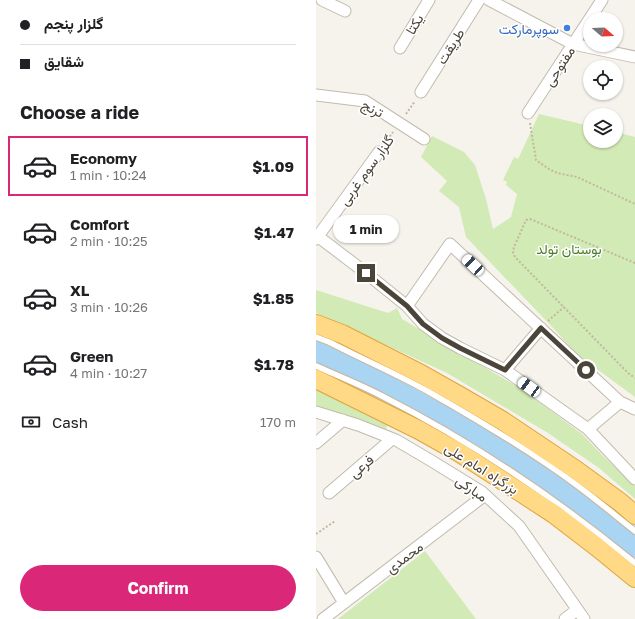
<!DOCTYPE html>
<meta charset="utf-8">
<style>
:root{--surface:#fff;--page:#f6f6f6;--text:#202124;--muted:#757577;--line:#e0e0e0;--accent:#db2777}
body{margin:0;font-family:"Golos Text",Vazirmatn,sans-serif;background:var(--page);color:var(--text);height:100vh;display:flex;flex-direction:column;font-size:15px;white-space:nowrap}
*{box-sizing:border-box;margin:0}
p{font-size:13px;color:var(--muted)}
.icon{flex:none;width:22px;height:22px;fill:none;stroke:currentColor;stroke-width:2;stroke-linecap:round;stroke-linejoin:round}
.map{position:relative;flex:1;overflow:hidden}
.drawer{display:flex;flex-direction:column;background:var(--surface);width:316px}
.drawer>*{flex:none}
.guide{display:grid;align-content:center;height:88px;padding:0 20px;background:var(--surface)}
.needle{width:26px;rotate:109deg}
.fabs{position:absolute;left:267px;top:12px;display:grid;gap:8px}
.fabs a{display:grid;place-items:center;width:40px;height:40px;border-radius:50%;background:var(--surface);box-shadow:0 1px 3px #0004;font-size:20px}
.end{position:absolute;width:18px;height:18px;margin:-9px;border:5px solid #4b4439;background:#fff;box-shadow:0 0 0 2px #fff}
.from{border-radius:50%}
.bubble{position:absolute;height:28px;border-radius:14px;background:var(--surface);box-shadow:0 1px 3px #0004;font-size:13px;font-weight:700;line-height:28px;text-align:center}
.car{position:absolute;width:12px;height:24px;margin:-12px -6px;border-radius:5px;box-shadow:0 0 3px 1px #0007;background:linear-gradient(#fff 24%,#345 0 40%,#fff 0 76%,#345 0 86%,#fff 0)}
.guide b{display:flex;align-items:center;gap:14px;height:38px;font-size:15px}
.guide b+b{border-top:1px solid var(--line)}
.guide i{width:10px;height:10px;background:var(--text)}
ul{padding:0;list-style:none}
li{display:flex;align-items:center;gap:12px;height:60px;margin:0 8px 6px;padding:0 12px;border:2px solid transparent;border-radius:0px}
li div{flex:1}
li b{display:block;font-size:15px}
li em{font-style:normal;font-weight:700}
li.selected{border-color:var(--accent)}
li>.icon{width:36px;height:36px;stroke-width:1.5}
h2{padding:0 20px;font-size:18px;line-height:48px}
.pay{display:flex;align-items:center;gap:10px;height:44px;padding:0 20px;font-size:15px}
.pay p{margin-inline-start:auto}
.action{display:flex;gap:8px;margin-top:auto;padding:8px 20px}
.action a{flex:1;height:46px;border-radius:24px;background:var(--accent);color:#fff;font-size:16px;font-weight:700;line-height:46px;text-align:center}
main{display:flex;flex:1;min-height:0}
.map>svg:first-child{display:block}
.green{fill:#d2eab5}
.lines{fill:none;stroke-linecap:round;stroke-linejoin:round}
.river{stroke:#a9d4f2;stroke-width:20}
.service-casing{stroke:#c2bbae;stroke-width:8}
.minor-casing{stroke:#c2bbae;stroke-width:13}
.trunk-casing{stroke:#e0a43c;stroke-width:20}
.path{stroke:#c4b79f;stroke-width:2;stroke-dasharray:2 2;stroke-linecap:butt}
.service{stroke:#fff;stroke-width:5.5}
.minor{stroke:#fff;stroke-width:11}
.trunk{stroke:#ffd985;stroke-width:18}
.route{stroke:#4b4439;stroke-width:5}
.shop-dot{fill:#3f7fe0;stroke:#fff;stroke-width:1.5}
.labels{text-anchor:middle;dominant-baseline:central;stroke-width:3;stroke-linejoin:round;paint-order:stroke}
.street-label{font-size:14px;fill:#4b4439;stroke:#fff}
.shop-label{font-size:14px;fill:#366cbe;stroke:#fff;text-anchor:end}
.park-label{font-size:14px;fill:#4a7f2a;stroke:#fff}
</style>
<main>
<section class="drawer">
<div class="guide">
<b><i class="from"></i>گلزار پنجم</b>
<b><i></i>شقایق</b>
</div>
<h2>Choose a ride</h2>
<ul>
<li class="selected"><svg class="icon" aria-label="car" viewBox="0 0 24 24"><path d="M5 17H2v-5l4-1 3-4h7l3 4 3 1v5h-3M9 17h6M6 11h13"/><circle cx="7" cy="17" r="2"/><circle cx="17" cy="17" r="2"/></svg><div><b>Economy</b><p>1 min · 10:24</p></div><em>$1.09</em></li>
<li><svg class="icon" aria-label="car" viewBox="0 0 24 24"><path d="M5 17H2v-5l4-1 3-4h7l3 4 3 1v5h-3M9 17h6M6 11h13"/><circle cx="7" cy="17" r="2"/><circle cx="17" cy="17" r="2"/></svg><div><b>Comfort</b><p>2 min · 10:25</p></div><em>$1.47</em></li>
<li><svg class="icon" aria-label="car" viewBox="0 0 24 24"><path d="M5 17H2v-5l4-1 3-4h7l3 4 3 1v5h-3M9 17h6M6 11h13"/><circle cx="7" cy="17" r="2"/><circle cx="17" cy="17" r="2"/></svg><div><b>XL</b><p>3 min · 10:26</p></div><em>$1.85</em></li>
<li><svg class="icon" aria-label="car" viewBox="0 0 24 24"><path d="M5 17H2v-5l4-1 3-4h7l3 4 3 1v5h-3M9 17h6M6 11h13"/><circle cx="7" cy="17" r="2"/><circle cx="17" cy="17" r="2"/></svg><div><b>Green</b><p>4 min · 10:27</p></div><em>$1.78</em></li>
</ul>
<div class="pay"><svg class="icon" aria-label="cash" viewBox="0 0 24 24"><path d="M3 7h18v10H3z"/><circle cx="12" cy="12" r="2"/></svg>Cash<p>170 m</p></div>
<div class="action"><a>Confirm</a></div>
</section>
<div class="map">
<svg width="319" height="619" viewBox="0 0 319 619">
<rect width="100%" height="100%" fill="#f6f3ec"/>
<path class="green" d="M223,114L274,126V141H300V132L319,137V397L259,353L240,331L150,237L143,207L123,191L131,181L105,157L116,136L148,152L159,165L170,199L177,229L195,217L201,194L190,185L191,182L187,180L198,157L202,159Z
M0,290L72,313L81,308L86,319L204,388L266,434L286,455L319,486V499L283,468L232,433L131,373L0,313Z
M0,387L73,422L69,431L30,415L0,406Z
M109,551L160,619H22Z"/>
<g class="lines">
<path class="river" d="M0,351L58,378L165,436L238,485L290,524L319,547"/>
<defs>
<path id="service" d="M0,337L13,342C46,359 81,374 113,392C164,421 215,451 262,486C281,500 300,516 319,531
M0,366C22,376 45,385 66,396C156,442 241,499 319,563"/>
<path id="minor" d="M6,0L29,11
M173,0L257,44L319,57
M84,48L113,0
M105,92L163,0
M0,95L49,101L108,139
M212,113L286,0
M0,235L50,273L91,306L107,324L126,338L144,348L189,370L272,429L319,479
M0,239L63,152
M91,306L134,244L304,402L319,409
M189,370L225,328
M0,412L42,425L80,440L114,460L166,492L203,526L268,619
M272,429L304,402
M0,443L27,420
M13,493L76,439
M0,557L28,603
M7,619L169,495
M249,619L261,610"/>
<path id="trunk" d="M0,324L26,334L105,374L144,396L187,421L260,470L304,502L319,515
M0,379L103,430L144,453L238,514L281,547L319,578"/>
</defs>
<use href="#service" class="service-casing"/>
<use href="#minor" class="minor-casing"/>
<use href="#trunk" class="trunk-casing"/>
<path class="path" d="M90,114L99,101
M214,123L220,160L233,169L241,173L261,177L319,204
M69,143L77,132
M319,263L214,219L210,220L198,247L197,252L199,257L312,373L319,378
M232,321L248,307
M0,534L19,521"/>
<use href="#service" class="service"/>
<use href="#minor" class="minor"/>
<use href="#trunk" class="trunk"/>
</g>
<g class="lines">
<path class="route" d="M50,273L91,306L107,324L126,338L144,348L189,370L225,328L270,370"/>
</g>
<circle class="shop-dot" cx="251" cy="28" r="4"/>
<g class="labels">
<g class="street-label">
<text transform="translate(98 24) rotate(-59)">یکتا</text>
<text transform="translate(134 46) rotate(-58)">طریقت</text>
<text transform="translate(243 66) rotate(-57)">مفتوحی</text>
<text transform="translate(57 108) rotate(28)">ترنج</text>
<text transform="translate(50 170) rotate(-54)">گلزار سوم غربی</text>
<text transform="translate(45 466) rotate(-40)">فرعی</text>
<text transform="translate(166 468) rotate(32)">بزرگراه امام علی</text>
<text transform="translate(156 488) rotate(35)">مبارکی</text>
<text transform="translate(88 557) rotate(-37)">محمدی</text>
</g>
<g class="shop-label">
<text x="243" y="28">سوپرمارکت</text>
</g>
<g class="park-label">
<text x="253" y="248">بوستان تولد</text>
</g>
</g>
</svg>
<div class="fabs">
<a><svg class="needle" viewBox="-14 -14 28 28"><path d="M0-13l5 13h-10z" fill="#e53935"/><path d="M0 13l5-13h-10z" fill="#757577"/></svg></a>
<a><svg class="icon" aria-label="locate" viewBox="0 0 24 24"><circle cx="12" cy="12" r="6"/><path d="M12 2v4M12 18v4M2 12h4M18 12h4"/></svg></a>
<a><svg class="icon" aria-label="layers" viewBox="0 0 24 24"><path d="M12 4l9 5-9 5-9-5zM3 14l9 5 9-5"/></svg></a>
</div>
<i class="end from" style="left:270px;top:370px"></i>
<i class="end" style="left:50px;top:273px"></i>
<div class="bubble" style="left:17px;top:215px;width:66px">1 min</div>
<i class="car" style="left:157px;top:265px;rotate:313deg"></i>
<i class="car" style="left:213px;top:387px;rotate:306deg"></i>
</div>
</main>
